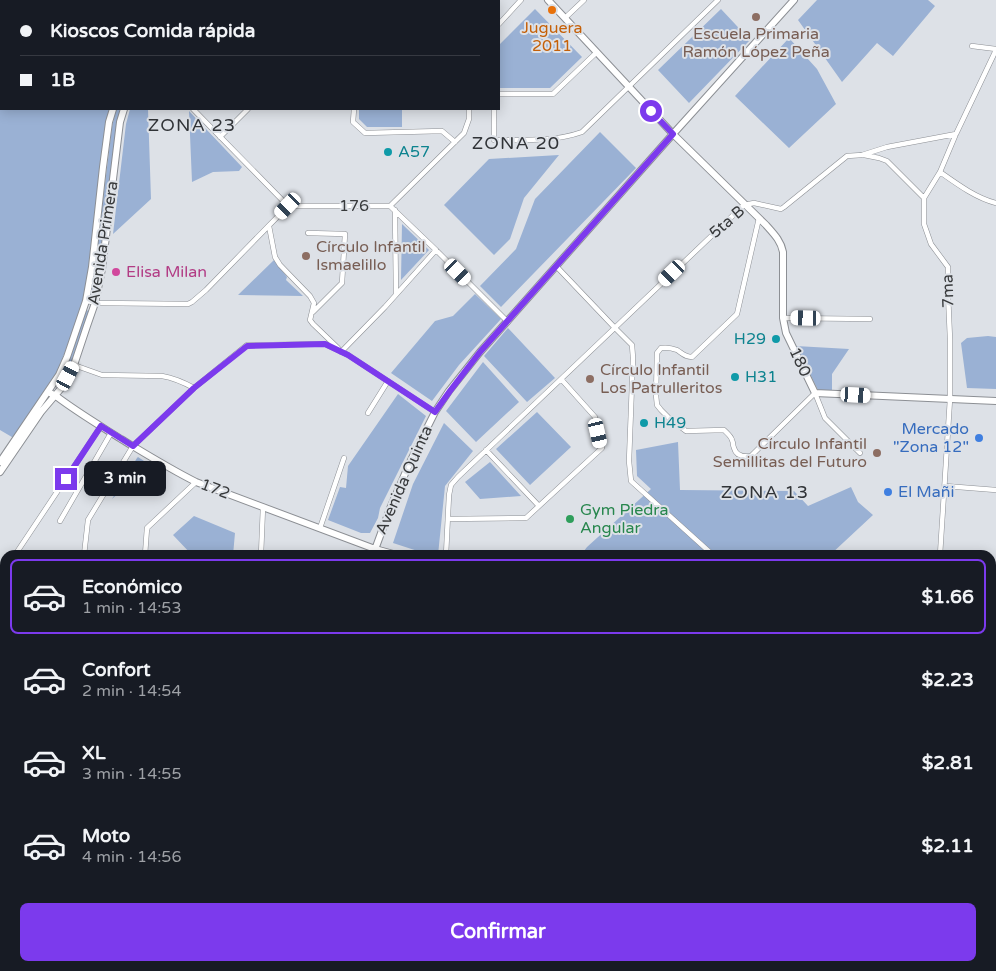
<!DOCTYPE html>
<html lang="es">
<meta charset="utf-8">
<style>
:root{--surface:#171b24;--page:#242831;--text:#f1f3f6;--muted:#9ea1a6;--line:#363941;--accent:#7c3aed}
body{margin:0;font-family:"Varela Round",sans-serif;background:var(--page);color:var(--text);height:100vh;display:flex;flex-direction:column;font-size:19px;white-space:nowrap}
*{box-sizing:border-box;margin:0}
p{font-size:16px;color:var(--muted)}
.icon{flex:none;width:28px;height:28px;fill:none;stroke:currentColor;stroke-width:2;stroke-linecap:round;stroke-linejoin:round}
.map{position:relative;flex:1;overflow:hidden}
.drawer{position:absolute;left:0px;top:550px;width:996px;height:421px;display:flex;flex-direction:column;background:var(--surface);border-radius:15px 15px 0 0;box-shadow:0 2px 12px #0003}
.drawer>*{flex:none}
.hud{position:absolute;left:0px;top:0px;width:500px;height:110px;box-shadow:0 2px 12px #0003;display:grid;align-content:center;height:110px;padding:0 20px;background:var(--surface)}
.end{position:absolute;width:22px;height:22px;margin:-11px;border:6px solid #7c3aed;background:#fff;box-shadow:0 0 0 2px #fff}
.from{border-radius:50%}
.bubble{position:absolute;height:35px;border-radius:8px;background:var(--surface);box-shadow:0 2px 12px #0003;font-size:16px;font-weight:700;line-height:35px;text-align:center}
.car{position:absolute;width:15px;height:30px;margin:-15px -8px;border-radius:6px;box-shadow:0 0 4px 1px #0007;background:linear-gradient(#fff 24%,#345 0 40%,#fff 0 76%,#345 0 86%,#fff 0)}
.hud b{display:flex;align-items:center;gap:18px;height:48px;font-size:19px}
.hud b+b{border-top:1px solid var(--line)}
.hud i{width:12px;height:12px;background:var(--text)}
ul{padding:9px 0 0;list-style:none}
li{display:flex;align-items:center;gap:15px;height:75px;margin:0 10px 8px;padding:0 10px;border:2px solid transparent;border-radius:8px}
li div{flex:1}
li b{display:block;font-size:19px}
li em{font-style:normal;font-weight:700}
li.on{border-color:var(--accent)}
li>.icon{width:45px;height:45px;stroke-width:1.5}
.primary-button{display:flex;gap:10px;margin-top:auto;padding:10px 20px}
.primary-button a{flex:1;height:58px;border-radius:8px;background:var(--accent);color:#fff;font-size:20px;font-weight:700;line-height:58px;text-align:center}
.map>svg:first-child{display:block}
.green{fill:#9ab1d4}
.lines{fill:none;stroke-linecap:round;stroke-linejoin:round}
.street-casing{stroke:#8c8f94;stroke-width:5.5}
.secondary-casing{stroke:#8c8f94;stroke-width:8}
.street{stroke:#fff;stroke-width:4.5}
.secondary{stroke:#fff;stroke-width:6}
.route{stroke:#7c3aed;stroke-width:6}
.food-dot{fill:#e8710a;stroke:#dde1e7;stroke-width:2}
.education-dot{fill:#8d6e63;stroke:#dde1e7;stroke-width:2}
.culture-dot{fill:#0f9aa8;stroke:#dde1e7;stroke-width:2}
.hotel-dot{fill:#d1479c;stroke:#dde1e7;stroke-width:2}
.shop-dot{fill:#3f7fe0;stroke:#dde1e7;stroke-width:2}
.leisure-dot{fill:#2e9e5b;stroke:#dde1e7;stroke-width:2}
.labels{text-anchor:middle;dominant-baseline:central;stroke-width:4;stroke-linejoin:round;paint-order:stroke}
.food-label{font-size:16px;fill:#c56008;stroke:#dde1e7}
.education-label{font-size:16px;fill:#785e54;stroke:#dde1e7;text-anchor:start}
.culture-label{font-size:16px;fill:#0d838f;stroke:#dde1e7;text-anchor:start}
.street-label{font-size:16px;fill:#383a3c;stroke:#dde1e7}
.hotel-label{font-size:16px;fill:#b23c85;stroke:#dde1e7;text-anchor:start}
.shop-label{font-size:16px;fill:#366cbe;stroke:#dde1e7;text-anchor:end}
.leisure-label{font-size:16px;fill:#27864d;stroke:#dde1e7;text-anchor:start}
.neighbourhood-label{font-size:18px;letter-spacing:1px;fill:#303337;stroke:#dde1e7}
</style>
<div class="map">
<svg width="996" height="971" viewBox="0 0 996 971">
<rect width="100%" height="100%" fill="#dde1e7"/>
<path class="green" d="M0,0H166L165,1H1V109H111L89,283L74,329L54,380L17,440L0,430Z
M817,0H928L935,6L893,56L877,43L842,82L798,20Z
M535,9L582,57L550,88H499V45Z
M721,9L750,40L689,103L658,70Z
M789,38L817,69L836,104L789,148L735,96Z
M116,109H120L116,127C110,183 106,241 93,296H92L91,293L97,266L98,240L112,127Z
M130,109H148L151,199L113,234L126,124Z
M359,109H402V127H367L359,119Z
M189,111L242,167L239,171L213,172L192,182Z
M600,132L636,168L501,307L480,286L516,249L535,199Z
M559,155L524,198L510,239L494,255L444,205L489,159Z
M402,224L429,250L401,280Z
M274,260L287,277L286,280L303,296L238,295Z
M475,294L501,319L459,365L432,401L391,373L435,321L453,316Z
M86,310L89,311L73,359L60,386L57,387L68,363Z
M508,328L555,378L527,402L484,356Z
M988,336L996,337V389L967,388L961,343L967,338Z
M796,346L849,349L832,374V390H818Z
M483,362L519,402L476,442L446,411Z
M398,394L426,416L380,508L378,518L370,533H361L328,520L340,487L346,488L348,466Z
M537,412L571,447L530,485L496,449Z
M444,423L473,451L445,486L438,555H430L393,543L413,484Z
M678,442L680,490L794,491L808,506L851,487L858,502L873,515L830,555H581L587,547L651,489L637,476L636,450Z
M138,457L150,465L112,499L137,458Z
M490,462L521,496L480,499L465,482Z
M194,516L235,533L233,555H192L173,535Z
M321,966H416V971H321Z"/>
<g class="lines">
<defs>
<path id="street" d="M295,0V1
M408,1L409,0
M480,1L482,0
M565,18L584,0
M499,24L521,0
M972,46L996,49
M499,94H553L597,52
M193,109L288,206H390L436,250L508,322
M354,109L353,122L365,133L442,131L455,142
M494,109V140C523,140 554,142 582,132L718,0
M220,137L248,109
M864,155L879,158L887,161L924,198
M940,172C957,184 976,198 996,203
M390,206L464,133L469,119V109
M395,210L396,294
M759,218L737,314L692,357C685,357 683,354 677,350C672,348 667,347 661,348L657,353L656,395L657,405L661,410L670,419L686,431L724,430C727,433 731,436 732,440C734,445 732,443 734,448C736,456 744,457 751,456L815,393L825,418L860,453
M269,226L275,257L280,265L310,296L314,303L310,320L313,324L338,348
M308,233L345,234L342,283L313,312
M556,266L615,328L632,345L633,358L629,461L631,481L713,555
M86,301L99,303L188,304L192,302L206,290L288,206
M783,318L870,319
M341,352L385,307L436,250
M74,365L102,375L162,376C174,378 183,382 194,388
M368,413L388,381
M486,450L539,506
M945,486L996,490
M448,519L526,518L602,448L595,417L561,379
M60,521L111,433
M320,528L344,458
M15,555L101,426
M84,555L88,520L133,446L194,388L247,345L325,344L348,355L435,412
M145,555L147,528L196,482
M261,555L263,507
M446,555L449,495L451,485L458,477L744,205L754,203L781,209L784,207L847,156L862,155L887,147L956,134
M940,555L950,399V339L948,294V267L931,244L924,224V198L940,172L956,134L996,50
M0,592L5,596
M0,687L5,689
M0,793L5,800
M0,840L5,839
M456,966L547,971
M24,971L37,966
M258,971L259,966
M416,971V966
M807,971V966
M951,971V966"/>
<path id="secondary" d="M548,0L673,134L766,225C774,234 781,241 783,252V318L786,333L815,393L996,401
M169,1L170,0
M182,1L183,0
M48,392L56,396C77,412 99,425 121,439C146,454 170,469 196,482L375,549L397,555
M0,462L59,375L67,357L86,301L92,267L103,167L109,122L113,109
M0,472L41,412L63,386L74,365L87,326L95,303L102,269L120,122L124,109
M373,555L391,506L411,460L435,412L449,391L480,352L673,134L794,0
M991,607L996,608
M991,912H996
M0,913L5,911
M351,971V966
M602,971V966"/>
</defs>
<use href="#street" class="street-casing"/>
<use href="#secondary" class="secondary-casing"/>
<use href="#street" class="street"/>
<use href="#secondary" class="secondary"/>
</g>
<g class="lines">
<path class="route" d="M66,479L101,426L133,446L194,388L247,346L325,344L348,355L435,412L450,391L480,352L673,134L651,111"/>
</g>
<circle class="food-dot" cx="552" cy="10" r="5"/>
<g class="education-dot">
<circle cx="756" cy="17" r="5"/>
<circle cx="306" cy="256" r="5"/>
<circle cx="590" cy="379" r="5"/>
<circle cx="877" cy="453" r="5"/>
</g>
<g class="culture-dot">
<circle cx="388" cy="152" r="5"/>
<circle cx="776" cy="339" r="5"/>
<circle cx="735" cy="377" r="5"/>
<circle cx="644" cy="423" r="5"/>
</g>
<circle class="hotel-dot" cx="116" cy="272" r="5"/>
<g class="shop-dot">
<circle cx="979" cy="438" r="5"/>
<circle cx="888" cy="492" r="5"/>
</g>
<circle class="leisure-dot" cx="570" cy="519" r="5"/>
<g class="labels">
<g class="food-label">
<text x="552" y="28">Juguera<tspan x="552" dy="18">2011</tspan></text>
</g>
<g class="education-label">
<text x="756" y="34" text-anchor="middle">Escuela Primaria<tspan x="756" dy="18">Ramón López Peña</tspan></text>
<text x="316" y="247">Círculo Infantil<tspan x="316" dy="18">Ismaelillo</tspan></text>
<text x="600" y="370">Círculo Infantil<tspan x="600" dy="18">Los Patrulleritos</tspan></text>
<text x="867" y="444" text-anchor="end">Círculo Infantil<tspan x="867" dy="18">Semillitas del Futuro</tspan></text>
</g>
<g class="culture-label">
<text x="398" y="152">A57</text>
<text x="766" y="339" text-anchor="end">H29</text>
<text x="745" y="377">H31</text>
<text x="654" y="423">H49</text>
</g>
<g class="street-label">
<text x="354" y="206">176</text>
<text transform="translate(727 222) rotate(-41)">5ta B</text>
<text transform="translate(103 243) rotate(-81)">Avenida Primera</text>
<text transform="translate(948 291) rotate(-92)">7ma</text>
<text transform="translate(800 362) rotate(65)">180</text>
<text transform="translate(404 480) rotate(-66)">Avenida Quinta</text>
<text transform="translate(215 489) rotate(21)">172</text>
</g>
<g class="hotel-label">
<text x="126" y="272">Elisa Milan</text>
</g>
<g class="shop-label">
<text x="969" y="429">Mercado<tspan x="969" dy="18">"Zona 12"</tspan></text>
<text x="898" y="492" text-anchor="start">El Mañi</text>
</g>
<g class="leisure-label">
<text x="580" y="510">Gym Piedra<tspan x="580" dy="18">Angular</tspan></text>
</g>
<g class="neighbourhood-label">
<text x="192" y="125">ZONA 23</text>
<text x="516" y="143">ZONA 20</text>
<text x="765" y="492">ZONA 13</text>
</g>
</g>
</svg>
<i class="end from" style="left:651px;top:111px"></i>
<i class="end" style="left:66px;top:479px"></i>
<div class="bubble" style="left:84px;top:461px;width:82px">3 min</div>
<i class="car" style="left:288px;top:206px;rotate:224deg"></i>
<i class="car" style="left:458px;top:272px;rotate:135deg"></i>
<i class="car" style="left:672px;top:273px;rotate:226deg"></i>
<i class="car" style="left:806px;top:318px;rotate:271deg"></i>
<i class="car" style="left:68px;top:376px;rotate:28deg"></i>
<i class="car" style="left:856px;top:395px;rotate:93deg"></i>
<i class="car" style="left:598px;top:433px;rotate:167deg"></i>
<div class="hud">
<b><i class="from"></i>Kioscos Comida rápida</b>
<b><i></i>1B</b>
</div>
<section class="drawer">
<ul>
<li class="on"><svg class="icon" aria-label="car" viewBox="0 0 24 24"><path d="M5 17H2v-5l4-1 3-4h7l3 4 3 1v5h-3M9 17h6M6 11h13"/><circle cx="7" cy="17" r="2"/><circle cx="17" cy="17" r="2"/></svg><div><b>Económico</b><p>1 min · 14:53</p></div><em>$1.66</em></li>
<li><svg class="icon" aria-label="car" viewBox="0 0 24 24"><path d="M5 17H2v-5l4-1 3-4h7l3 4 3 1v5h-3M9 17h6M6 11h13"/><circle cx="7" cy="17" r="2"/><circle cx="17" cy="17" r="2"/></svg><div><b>Confort</b><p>2 min · 14:54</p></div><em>$2.23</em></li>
<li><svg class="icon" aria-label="car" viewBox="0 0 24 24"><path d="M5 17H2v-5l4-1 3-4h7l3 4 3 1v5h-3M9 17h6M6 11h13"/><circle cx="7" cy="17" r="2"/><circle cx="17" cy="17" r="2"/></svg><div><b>XL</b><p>3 min · 14:55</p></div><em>$2.81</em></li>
<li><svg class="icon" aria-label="car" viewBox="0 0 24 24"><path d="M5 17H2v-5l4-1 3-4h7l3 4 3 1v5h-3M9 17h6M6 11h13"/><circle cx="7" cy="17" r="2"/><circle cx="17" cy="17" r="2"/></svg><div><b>Moto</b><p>4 min · 14:56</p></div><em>$2.11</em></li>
</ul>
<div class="primary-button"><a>Confirmar</a></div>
</section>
</div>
